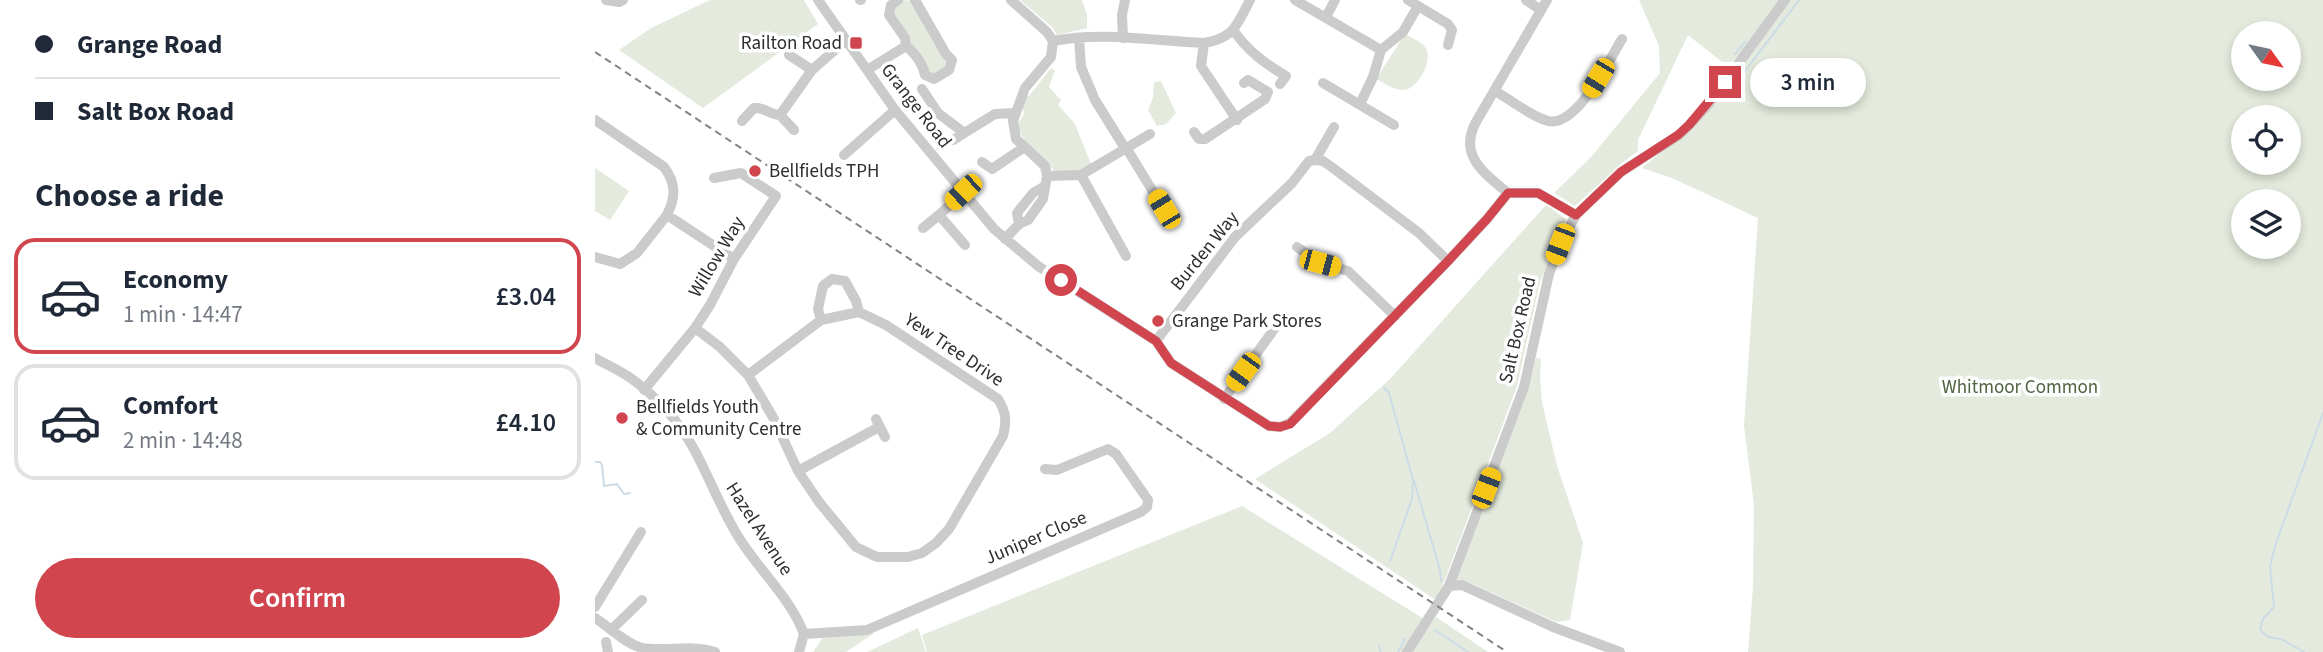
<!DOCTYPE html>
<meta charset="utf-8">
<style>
:root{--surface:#fff;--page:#f6f6f7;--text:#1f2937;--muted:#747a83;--line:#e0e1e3;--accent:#d0454e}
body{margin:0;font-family:"Source Sans 3",sans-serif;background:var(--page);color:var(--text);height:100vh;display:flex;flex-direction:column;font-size:26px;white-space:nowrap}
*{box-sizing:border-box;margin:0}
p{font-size:23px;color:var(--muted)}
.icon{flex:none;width:38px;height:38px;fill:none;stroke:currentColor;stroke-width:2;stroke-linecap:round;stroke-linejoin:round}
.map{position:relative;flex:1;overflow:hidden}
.side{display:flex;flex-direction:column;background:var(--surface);width:595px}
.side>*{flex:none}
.hud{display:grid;align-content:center;height:154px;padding:0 35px;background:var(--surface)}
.needle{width:46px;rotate:123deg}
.tools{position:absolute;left:1636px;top:21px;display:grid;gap:14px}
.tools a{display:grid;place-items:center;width:70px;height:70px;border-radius:50%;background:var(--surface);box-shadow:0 4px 10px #0003;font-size:35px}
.end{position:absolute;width:32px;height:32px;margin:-16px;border:9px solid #d0454e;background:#fff;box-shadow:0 0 0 4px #fff}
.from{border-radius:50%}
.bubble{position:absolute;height:49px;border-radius:24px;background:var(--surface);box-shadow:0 4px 10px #0003;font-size:23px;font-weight:600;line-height:49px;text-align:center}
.car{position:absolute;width:21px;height:42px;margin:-21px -10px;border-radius:9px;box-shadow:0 0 5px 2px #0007;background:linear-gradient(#f5c518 24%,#345 0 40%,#f5c518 0 76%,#345 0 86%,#f5c518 0)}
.hud b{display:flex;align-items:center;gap:24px;height:66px;font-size:26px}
.hud b+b{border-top:2px solid var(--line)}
.hud i{width:18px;height:18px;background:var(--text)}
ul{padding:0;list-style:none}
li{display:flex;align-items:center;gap:21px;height:116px;margin:0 14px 10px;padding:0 21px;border:4px solid var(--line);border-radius:21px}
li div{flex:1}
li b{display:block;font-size:26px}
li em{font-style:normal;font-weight:600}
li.active{border-color:var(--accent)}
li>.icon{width:63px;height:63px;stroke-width:1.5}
h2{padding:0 35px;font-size:32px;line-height:84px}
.cta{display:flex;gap:14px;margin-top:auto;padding:14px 35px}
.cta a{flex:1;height:80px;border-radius:42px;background:var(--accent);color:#fff;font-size:28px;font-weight:600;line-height:80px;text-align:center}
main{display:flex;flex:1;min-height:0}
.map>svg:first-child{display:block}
.green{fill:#e4eadd;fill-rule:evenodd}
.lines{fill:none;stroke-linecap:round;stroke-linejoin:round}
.stream{stroke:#ccdce7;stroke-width:2}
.minor{stroke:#cbcbcb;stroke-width:10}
.rail{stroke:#838383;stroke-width:2;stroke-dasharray:7 5;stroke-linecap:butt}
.route{stroke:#d0454e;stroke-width:9}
.poi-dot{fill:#d0454e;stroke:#fff;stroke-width:2.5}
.labels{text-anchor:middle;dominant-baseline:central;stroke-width:7;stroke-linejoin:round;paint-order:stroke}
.poi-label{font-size:19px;fill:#2e2e2e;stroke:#fff;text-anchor:start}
.street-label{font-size:19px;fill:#2e2e2e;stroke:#fff}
.park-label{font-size:19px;fill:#516441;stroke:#fff}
</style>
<main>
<section class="side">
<div class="hud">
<b><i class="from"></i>Grange Road</b>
<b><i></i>Salt Box Road</b>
</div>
<h2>Choose a ride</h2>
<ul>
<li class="active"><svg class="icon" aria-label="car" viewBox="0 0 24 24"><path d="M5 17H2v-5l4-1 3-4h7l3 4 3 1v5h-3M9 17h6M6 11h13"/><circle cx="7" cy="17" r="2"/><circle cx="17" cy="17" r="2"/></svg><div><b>Economy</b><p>1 min · 14:47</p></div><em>£3.04</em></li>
<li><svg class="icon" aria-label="car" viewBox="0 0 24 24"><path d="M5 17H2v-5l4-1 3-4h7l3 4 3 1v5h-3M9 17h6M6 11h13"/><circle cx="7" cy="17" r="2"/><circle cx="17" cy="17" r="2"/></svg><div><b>Comfort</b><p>2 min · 14:48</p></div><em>£4.10</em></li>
</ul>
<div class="cta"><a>Confirm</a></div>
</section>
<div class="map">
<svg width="1728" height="652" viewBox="0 0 1728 652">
<rect width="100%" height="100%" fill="#fff"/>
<path class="green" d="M115,0H209L223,24L108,108L24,50L56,28Z
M308,0L318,1L354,60L352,69L341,75L332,73L297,15L298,6Z
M425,0H487L492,15V28L462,35L458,28Z
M1044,0H1187L1144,56L1132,66L1093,35L1043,140V151L1027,163L980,206L959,193L996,157L1065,73L1064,46Z
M1194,0H1728V652H1153L1158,587L1159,505L1149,426L1163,218L1077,178L1047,168L1093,130ZM1648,33H1694V79H1648ZM1648,117H1694V163H1648ZM1648,201H1694V247H1648Z
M810,34C815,37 825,41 829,46C840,57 825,84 813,89C802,93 790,83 781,79Z
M456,68L460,70L454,87L466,100L463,105L480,124L496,164L482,172H460C447,156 428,145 422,125L429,114L427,106L431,96H434Z
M566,81L581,113L571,124L562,126L553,110L558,97L559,82Z
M0,168L34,191L15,220L0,211Z
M951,205L971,219L945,282L922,386L842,601L660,479L735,433L795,379Z
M941,358L946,359L945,377L947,402L962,466L988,543L975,620L961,622L878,584L860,579L933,391Z
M647,506L829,619L807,652H332L327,635Z
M841,617L893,652H816Z
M323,628L331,652H272Z
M279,633L251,652H218L229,636Z"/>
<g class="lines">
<path class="stream" d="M1140,54L1150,42
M1144,79L1204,0
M789,388L794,393L818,480L817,499L795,561
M0,462H5L7,465L9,486L22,484L29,494L35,493
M819,481L845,570L846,581
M840,630L873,652
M784,646L786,652
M803,652L810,639
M1709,652L1686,639L1673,637L1665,630L1668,619L1679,607L1675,567L1680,546L1728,413"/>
<path class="minor" d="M11,0L24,2L28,0
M223,0L300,110L399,229L443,266L561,341L576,363L674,426L685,427L695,423L853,261L892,219L913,193
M265,0H266
M303,0L296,5L294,15L310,38L311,46C320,53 328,64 330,75L339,79L354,70L357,60L351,54L320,0
M416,0L452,32L458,41
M700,0L786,50
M813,0L853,24L857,30L853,45
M931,0L946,10
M731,17L740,0
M639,31C653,51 669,63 691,76L685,84
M484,38L486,67L500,100L528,145
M528,38L527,15L530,0
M458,41C507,31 559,41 609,43C639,38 642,25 655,0
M609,43L606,66L642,120
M194,55L217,70L250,41
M272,70L311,46
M728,83L799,125
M327,89L343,113L368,132
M900,91C916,100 935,116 953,121C982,128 1014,60 1027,39
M765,104L778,77L786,50L808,32L823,6
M0,120L69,167C81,183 81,197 72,215L139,259
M147,121L159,108C170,107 175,115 185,115
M199,130L185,115L217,70
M599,132L604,139H610L670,99L673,92L653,80L649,83
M358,140L400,114L419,113
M532,149L571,213
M249,155L300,110
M720,160L728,161L738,168L824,233L853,261
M720,160L739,127
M387,162L397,169L428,148
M486,175L531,256
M452,176L486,175L555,134
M368,193L344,215L370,245
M913,193C889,173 863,155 881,122L952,0
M913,193H943L981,215
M424,224L422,213L438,193L450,186
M328,228L344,215
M410,239L424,224L433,220L448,199L452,176L450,166L421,139L418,121L430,88L456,57L458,41
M702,247L725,263L753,271L800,316
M0,257L25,264L42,253L72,215
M226,320L264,312
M100,328L125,347L153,375L179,419L203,471L224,502L261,547L282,557H313L327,553L341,543L354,529L408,436C412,421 411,412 403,399L291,325L264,312L261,301L250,281L237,279L228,286L223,309L226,320L153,375
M561,341L640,237L697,183L714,161L720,160
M0,358C12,365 26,371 37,379C63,398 85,423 100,451C116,481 127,512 146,541C166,572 196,599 209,634
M49,390L100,328L115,305L139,259L181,196L146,173L119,178
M629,399L682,325
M281,419L290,437
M203,471L284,427
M854,586L867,585L958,627L1025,652
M0,607L46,532
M0,618C14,627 31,644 47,648C71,652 96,644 120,652
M17,629L47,600
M209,634L272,630L546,512L552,507L553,500L521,454L513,449L462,470L450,469
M11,642L13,652
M204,652L209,634
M812,652L854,586L929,387L954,274L965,244L981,215L1026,172L1084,135L1094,125L1113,105L1190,0"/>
<path class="rail" d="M0,52L912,652"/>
</g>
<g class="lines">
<path class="route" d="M466,280L561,341L576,363L674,426L685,427L695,424L853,261L892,219L913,193H943L981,215L1026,172L1083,135L1094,125L1130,82"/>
</g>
<g class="poi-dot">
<rect x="254" y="36" width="14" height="14" rx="3.5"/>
<circle cx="160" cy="171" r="7"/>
<circle cx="563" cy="321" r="7"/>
<circle cx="27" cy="418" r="7"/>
</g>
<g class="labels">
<g class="poi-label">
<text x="247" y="43" text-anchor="end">Railton Road</text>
<text x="174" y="171">Bellfields TPH</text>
<text x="577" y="321">Grange Park Stores</text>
<text x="41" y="407">Bellfields Youth<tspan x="41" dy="22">&amp; Community Centre</tspan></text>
</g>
<g class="street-label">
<text transform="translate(321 106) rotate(52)">Grange Road</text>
<text transform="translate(610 251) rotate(-51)">Burden Way</text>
<text transform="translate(122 257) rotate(-59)">Willow Way</text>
<text transform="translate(923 330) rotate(-77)">Salt Box Road</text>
<text transform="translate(359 350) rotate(34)">Yew Tree Drive</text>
<text transform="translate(164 529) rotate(57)">Hazel Avenue</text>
<text transform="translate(441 538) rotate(-23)">Juniper Close</text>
</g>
<g class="park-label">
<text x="1425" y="387">Whitmoor Common</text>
</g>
</g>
</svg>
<div class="tools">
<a><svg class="needle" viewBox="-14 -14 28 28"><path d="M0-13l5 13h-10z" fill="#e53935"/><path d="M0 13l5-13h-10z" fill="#747a83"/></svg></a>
<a><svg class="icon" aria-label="locate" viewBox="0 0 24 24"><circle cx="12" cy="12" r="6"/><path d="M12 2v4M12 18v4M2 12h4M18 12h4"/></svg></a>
<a><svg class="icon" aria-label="layers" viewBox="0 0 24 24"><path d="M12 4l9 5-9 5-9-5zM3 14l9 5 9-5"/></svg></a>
</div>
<i class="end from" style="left:466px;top:280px"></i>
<i class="end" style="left:1130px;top:82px"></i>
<div class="bubble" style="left:1155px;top:58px;width:116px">3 min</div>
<i class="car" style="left:1003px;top:78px;rotate:211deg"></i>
<i class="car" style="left:368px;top:192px;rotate:227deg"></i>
<i class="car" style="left:569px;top:209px;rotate:329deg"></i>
<i class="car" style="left:965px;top:244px;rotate:201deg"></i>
<i class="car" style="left:725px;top:263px;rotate:105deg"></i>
<i class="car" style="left:648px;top:372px;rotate:216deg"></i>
<i class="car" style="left:891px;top:488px;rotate:21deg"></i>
</div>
</main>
